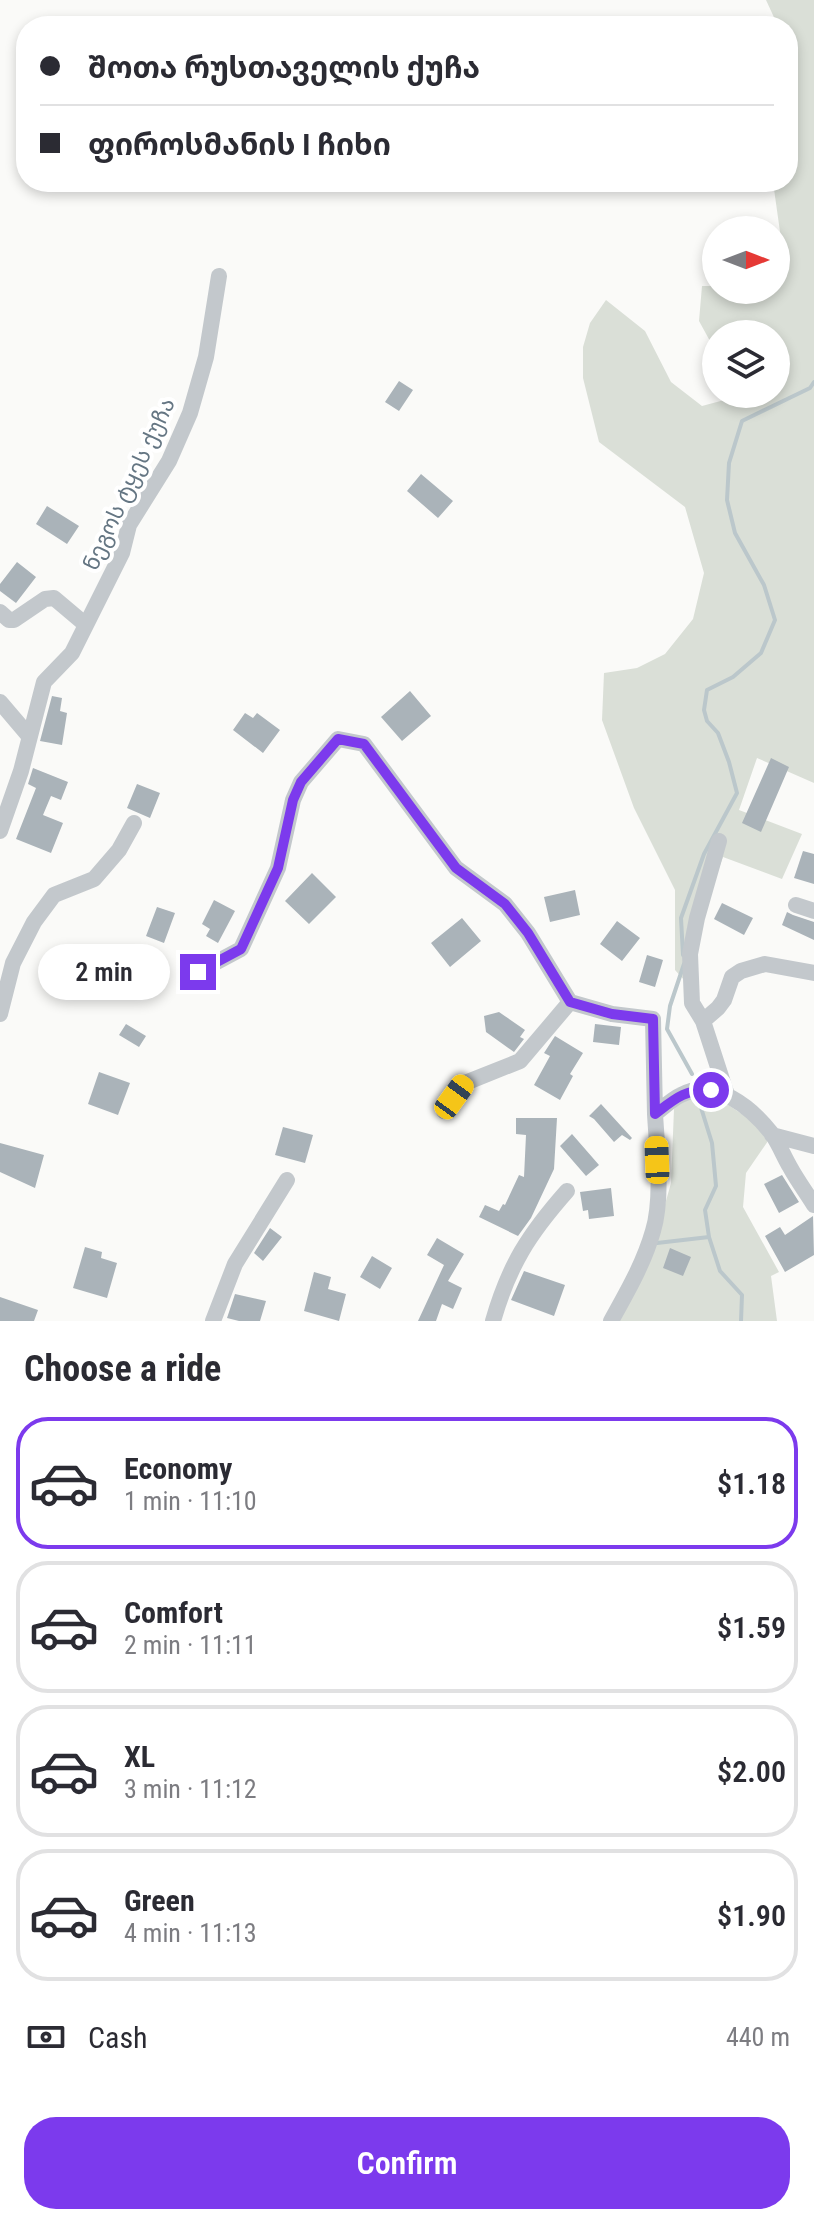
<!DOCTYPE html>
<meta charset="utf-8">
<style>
:root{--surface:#fff;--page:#f7f7f7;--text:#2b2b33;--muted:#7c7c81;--line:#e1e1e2;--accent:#7c3aed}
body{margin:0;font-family:"Roboto Condensed","Noto Sans Georgian",sans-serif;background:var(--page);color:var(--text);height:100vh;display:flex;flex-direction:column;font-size:30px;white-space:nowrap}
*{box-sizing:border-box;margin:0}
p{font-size:26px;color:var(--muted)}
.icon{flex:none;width:44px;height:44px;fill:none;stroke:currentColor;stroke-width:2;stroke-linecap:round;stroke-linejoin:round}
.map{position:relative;height:1321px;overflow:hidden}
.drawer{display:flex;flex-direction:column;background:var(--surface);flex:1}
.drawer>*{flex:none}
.guide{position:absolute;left:16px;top:16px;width:782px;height:176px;border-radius:32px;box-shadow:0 4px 12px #0003;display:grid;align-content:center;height:176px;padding:0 24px;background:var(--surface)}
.needle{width:52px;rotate:90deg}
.fabs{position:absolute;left:702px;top:216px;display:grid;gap:16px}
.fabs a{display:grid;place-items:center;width:88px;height:88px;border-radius:50%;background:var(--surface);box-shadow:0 4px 12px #0003;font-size:40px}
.end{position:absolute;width:36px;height:36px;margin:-18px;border:10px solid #7c3aed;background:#fff;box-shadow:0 0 0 4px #fff}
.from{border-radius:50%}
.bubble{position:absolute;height:56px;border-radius:28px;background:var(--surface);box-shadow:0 4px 12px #0003;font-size:26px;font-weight:600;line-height:56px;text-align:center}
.car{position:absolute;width:24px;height:48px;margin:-24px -12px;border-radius:10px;box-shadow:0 0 6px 2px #0007;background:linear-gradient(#f5c518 24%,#345 0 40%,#f5c518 0 76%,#345 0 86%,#f5c518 0)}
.guide b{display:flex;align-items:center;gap:28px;height:76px;font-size:30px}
.guide b+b{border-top:2px solid var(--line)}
.guide i{width:20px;height:20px;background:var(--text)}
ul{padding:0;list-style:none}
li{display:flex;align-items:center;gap:24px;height:132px;margin:0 16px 12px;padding:0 8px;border:4px solid var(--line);border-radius:32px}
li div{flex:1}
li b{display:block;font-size:30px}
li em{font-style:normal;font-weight:600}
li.current{border-color:var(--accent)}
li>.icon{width:72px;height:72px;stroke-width:1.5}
h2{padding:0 24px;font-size:36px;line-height:96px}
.pay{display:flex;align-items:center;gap:20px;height:88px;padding:0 24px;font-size:30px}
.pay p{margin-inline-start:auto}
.button{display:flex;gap:16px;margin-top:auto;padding:16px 24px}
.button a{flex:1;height:92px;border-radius:32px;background:var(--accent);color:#fff;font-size:32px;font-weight:600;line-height:92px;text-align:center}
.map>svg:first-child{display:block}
.green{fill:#dadfd7}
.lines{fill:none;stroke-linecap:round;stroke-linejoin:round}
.stream{stroke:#bbc7cb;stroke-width:4}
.building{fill:#aab3b9}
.minor{stroke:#c3c8cc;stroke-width:16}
.route{stroke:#7c3aed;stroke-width:10}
.labels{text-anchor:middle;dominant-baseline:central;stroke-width:8;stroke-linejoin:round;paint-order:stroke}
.street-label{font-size:22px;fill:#657683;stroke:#fff}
</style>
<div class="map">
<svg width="814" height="1321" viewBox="0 0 814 1321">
<rect width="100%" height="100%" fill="#fafaf8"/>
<path class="green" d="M766,0H814V783L757,758L739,810L802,834L782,879L723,857L696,932L694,991L675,970V890L634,808L602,720L604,673L637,668L665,654L693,619L704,573L685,507L599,442L583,378V347L590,323L606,300L645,331L671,382L702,406L728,399V394H776V334H716V352L699,321L702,286H716V290H776V283L783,282V253L773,182H788V26H778Z
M707,1091L757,1124L768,1141L746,1173L743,1207L779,1272L771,1276L777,1321H617L657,1233L671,1183L674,1109L686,1096Z"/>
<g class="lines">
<path class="stream" d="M683,955L681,918L704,854L737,793L729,762L718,733L707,721L704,710L707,690L733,677L761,653L775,620L764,585L735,533L727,500L729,463L742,421L810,388L814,382
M684,964L670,1006L667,1029L692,1074
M698,1098L712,1143L716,1186L705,1210L709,1237L720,1271L742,1295L741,1321
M657,1243L709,1237"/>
</g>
<path class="building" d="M399,381L413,390L399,411L385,402Z
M421,474L453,501L438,518L407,491Z
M47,506L79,526L67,544L36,524Z
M17,562L36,577L16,603L0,591V584Z
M410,691L431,716L402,741L381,717Z
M52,696L62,698L60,711L67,713L62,745L40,741Z
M245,713L253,718L257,713L280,730L263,753L233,730Z
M771,758L789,767L761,832L742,823Z
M33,768L68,782L61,800L51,796L43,815L63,823L51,853L16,839L36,788L28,784Z
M137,784L160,793L150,818L127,808Z
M803,851L814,854V884L794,878Z
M312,873L336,897L309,924L285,901Z
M575,890L580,915L550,922L544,897Z
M214,900L235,911L218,943L206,936L210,929L202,924Z
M722,903L753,918L744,935L714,919Z
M157,907L175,913L164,943L146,936Z
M787,912L793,915L814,922V940L782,925Z
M462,918L481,941L450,967L431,943Z
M617,921L640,938L622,961L600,944Z
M647,955L663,960L655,987L639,982Z
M499,1012L525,1030L520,1037L524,1039L514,1052L486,1032L484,1016Z
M126,1024L146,1036L139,1047L119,1035Z
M595,1024L621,1027L619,1045L593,1042Z
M555,1036L583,1053L570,1074L573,1076L560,1100L534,1085L550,1056L544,1053Z
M99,1072L130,1083L118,1115L88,1104Z
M601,1104L632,1138L630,1140L622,1135L614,1142L594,1119L589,1116Z
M516,1118H557L554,1169L531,1218L518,1236L479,1217L485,1205L499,1211L503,1204L505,1205L519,1175L524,1177L526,1135L516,1134Z
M283,1127L313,1135L305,1163L275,1155Z
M572,1134L599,1165L586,1176L560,1146Z
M0,1143L44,1155L35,1188L0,1172Z
M782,1175L799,1202L779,1213L764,1184Z
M611,1188L614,1216L589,1219L588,1210L583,1211L580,1192Z
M813,1216L814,1255L785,1272L765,1236L780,1227L785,1235Z
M270,1228L282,1237L263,1261L254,1253Z
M437,1238L464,1254L448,1281L462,1288L453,1309L442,1304L436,1321H418L444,1265L427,1255Z
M85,1247L102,1252L101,1258L117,1263L107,1298L73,1288Z
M670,1248L691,1257L683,1276L663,1268Z
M372,1256L392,1268L380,1289L360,1277Z
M524,1271L565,1285L554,1316L511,1300Z
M314,1272L331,1277L328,1289L346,1294L339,1321L304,1311Z
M235,1294L266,1301L260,1321H239L227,1318Z
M0,1297L38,1310L34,1321H0Z"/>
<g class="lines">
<path class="minor" d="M0,612L9,620H14L45,599L54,598L86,625
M0,702L29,736
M0,831L21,771L44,682L72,653L122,553L129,525L169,461L190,413L206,357L219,276
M796,905L814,911
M198,972L241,949L278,868L293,800L301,782L338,739L364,744L456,868L505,904L528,933L570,1002L612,1014L653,1019L655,1114
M0,1014L13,963L34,922L54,895L94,879L119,850L134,823
M703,1021L692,1003L690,954L697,918L719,841
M727,1095L703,1021L718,1008L724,1000L732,977L741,971L765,964L814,973
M444,1111L465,1083L520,1061L570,1002
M772,1135L814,1146
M213,1321L235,1264L287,1180
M493,1321C509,1265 529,1234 567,1191
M611,1321C627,1292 644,1263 653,1231C663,1198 657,1149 655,1114C663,1108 672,1099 681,1095C715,1077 752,1108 772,1134C779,1144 784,1157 790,1167C797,1180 806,1192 814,1205"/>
</g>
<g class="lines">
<path class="route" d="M198,972L241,949L278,868L293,800L301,782L338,739L364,744L456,868L505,904L528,933L570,1002L612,1014L653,1019L655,1114C676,1098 684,1090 711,1090"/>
</g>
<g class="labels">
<g class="street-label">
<text transform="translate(129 484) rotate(-65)">ნეგოს ტყეს ქუჩა</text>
</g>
</g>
</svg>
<div class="fabs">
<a><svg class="needle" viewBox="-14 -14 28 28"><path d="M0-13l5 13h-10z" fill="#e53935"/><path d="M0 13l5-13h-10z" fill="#7c7c81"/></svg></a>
<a><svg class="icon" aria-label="layers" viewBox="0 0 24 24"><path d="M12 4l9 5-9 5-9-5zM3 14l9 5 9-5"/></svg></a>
</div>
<i class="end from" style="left:711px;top:1090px"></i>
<i class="end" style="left:198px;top:972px"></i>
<div class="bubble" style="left:38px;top:944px;width:132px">2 min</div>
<i class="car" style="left:454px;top:1097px;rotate:36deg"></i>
<i class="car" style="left:657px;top:1160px;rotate:358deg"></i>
<div class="guide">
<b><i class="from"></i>შოთა რუსთაველის ქუჩა</b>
<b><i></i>ფიროსმანის I ჩიხი</b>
</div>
</div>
<section class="drawer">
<h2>Choose a ride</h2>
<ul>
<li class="current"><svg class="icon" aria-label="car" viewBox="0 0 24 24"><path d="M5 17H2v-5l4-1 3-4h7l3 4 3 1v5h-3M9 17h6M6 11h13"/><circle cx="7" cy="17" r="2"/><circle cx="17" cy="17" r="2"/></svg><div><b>Economy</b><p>1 min · 11:10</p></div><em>$1.18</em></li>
<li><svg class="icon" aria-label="car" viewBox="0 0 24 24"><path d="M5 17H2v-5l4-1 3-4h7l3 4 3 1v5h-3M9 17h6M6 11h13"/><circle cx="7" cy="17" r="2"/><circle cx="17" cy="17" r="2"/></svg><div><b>Comfort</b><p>2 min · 11:11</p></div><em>$1.59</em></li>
<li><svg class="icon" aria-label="car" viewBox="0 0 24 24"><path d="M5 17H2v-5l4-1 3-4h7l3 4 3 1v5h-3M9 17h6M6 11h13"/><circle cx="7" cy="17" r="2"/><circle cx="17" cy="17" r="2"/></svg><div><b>XL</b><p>3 min · 11:12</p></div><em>$2.00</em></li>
<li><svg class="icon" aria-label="car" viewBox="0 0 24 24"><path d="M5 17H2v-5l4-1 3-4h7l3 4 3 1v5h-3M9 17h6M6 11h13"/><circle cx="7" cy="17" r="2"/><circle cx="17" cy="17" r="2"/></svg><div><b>Green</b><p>4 min · 11:13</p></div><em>$1.90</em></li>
</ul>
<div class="pay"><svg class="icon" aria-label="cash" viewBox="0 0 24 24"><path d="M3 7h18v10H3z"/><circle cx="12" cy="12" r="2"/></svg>Cash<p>440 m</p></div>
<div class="button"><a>Confirm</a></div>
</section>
